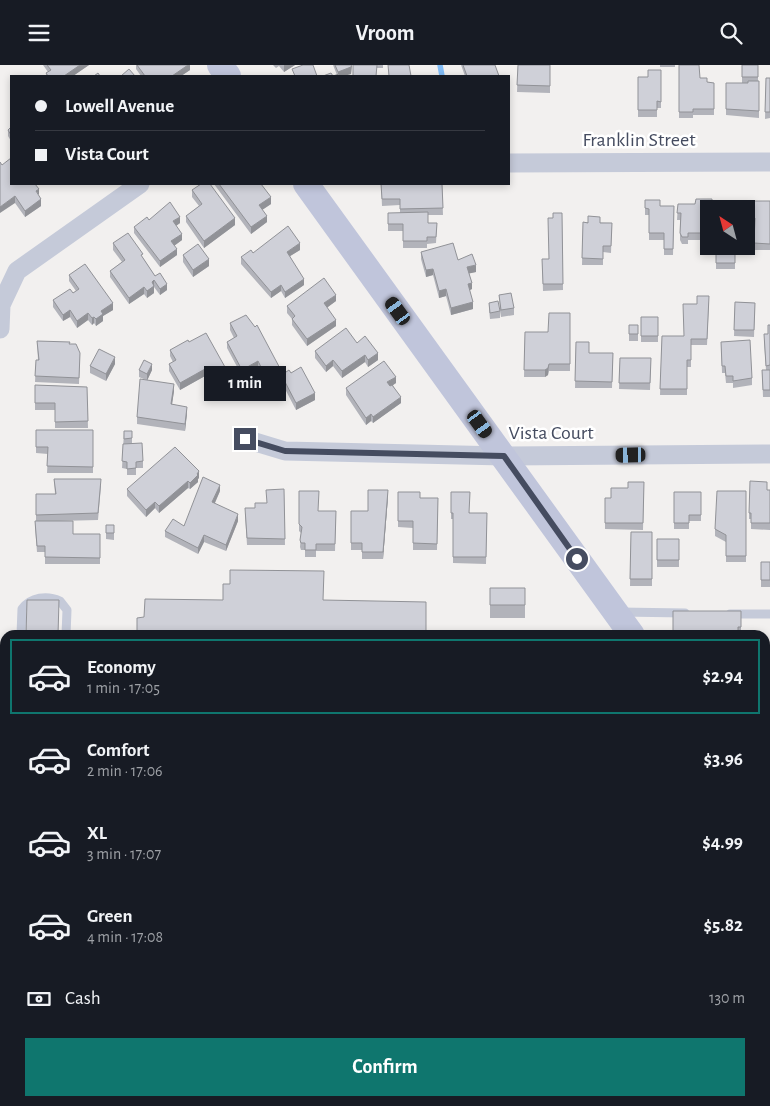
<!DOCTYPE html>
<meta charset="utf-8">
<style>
:root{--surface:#171b24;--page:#20242c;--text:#f1f3f6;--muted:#9ea1a6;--line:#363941;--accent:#0f766e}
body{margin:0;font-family:"Alegreya Sans",sans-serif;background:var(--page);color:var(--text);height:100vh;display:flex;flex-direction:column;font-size:19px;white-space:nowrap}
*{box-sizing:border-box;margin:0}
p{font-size:16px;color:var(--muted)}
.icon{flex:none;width:28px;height:28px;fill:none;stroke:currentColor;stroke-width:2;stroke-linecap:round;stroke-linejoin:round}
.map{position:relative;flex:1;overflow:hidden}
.drawer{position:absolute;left:0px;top:565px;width:770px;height:476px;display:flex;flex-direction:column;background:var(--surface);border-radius:15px 15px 0 0;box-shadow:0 2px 8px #0003}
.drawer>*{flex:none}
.banner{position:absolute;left:10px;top:10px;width:500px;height:110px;border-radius:0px;box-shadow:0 2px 8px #0003;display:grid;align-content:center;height:110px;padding:0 25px;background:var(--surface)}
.needle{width:32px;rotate:324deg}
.tools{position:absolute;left:700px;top:135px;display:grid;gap:10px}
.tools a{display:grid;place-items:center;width:55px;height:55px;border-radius:0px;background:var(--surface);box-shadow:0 2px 8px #0003;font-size:25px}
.end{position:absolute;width:22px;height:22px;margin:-11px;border:6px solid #454c60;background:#fff;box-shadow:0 0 0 2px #fff}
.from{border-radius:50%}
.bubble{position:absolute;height:35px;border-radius:0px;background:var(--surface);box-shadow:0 2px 8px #0003;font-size:16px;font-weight:600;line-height:35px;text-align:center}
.car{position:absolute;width:15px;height:30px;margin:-15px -8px;border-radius:6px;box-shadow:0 0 4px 1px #0007;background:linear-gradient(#222 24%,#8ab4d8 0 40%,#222 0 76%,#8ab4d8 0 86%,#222 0)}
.banner b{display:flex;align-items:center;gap:18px;height:48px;font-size:19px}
.banner b+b{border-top:1px solid var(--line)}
.banner i{width:12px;height:12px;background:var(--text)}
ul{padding:9px 0 0;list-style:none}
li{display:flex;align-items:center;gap:15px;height:75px;margin:0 10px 8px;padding:0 15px;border:2px solid transparent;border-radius:0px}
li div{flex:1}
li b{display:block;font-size:19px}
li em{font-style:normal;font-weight:600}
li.selected{border-color:var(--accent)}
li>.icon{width:45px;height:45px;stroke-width:1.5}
.pay{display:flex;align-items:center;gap:12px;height:55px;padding:0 25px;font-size:19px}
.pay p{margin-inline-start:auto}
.action{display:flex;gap:10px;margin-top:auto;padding:10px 25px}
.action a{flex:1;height:58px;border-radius:0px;background:var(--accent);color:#fff;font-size:20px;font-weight:600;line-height:58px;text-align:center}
header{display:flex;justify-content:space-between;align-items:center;height:65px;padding:0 25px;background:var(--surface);font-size:22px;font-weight:600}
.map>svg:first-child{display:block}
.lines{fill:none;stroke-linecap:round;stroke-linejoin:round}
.stream{stroke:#82bcf6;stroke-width:5.5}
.lane{stroke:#c5cad9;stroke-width:9}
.street{stroke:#c5cad9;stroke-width:19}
.secondary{stroke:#c0c5db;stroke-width:26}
.primary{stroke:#acb4d2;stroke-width:28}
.wall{fill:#b2b3ba}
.shaded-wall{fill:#919297}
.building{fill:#cfd0d8;stroke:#919297}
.route{stroke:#454c60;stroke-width:6}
.labels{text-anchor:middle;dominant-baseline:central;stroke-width:5;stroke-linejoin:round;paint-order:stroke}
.street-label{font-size:20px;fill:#454c60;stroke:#fff}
</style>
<header><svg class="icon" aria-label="menu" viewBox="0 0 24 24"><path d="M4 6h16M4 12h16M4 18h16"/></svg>Vroom<svg class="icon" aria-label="search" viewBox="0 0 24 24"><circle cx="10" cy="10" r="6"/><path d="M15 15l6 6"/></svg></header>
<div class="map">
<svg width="770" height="1041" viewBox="0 0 770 1041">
<rect width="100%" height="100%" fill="#f2f0ef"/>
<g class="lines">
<path class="stream" d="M440,0L442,11
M603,1036L604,1041"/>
<path class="lane" d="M620,547L685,548
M730,549H770
M21,570L22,544C31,532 47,530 60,536L67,545L66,570"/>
<path class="street" d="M509,98L770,97
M0,264L1,240L17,206L140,119
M245,374L285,386L504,391L770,389"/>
<path class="secondary" d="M220,0L228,11
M306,119L632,570"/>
<path class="primary" d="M0,689H5
M765,700H770
M765,804L770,811"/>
</g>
<path class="wall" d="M43,0H89L73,11H46V8L48,7Z
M136,0H190V5L181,11H141L136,4Z
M273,0H295L284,7L279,1L276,3Z
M333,0H352L351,9L333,11L337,10Z
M353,0H383V3H377Z
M461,0H495L499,11H465Z
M518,0H550V28L517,27Z
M660,0H675V2H660Z
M679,0L707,17L714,18V50H693V53H679Z
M742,0H758V16H759V53L726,50V18H742Z
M661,5V43H657V52H638V12H648Z
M766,13H770V53L765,54Z
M11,62V76L8,71V65Z
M2,100L39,131L41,141L25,152L15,138Z
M214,119H261L271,139L262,145L267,157L251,169Z
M381,119H442L443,150H428V158H437L436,178L427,179V183H403V166H388V148H400V140L382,141Z
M192,125L235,160L204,183L186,157V151L199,141L192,132Z
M645,135L660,141H674L673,190H664V175H649V150H645Z
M750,136H770V185H754L755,159H750Z
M678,139L709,144L708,175H688V179H682L680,175V155H677Z
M562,148L563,225L543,226L542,194H549L553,153Z
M149,155L180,158L176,161L182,175L174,181L177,190L160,202L134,168V162Z
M583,157L612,158L611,188L603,187V200H582Z
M113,178L143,193L155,211L167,225L160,230L154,222V228L147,233L144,229L129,239L110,212V206L122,197L113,185Z
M725,181H746V183L735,184V204H716V182H725Z
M300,185L290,191L304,220L285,233L281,226L271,233L241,199V192L253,188Z
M421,187L458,195L476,207L469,208L472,224L469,225L473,244L451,250L446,231L439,233L433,210L426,212L421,194Z
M183,190L209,201L193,212L183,197Z
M69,210L113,245L103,251V256L96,261L94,258L92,260L88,255L77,263L70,252L63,256L53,242V235L73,228L76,226L69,216Z
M499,230L514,243V250L501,252L500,246V253L490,254L489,244V238L500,246Z
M336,236L327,242L336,261L307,281L292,260V254L287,248V241Z
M709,237L707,280H691V302H687V330H660L662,271H684Z
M735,237L755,238L754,272L734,271Z
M570,248V306H549L548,310L545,312H524L525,267H548Z
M641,252H658V277H641Z
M230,258L283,309L291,308L315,335L296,345L284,322L282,323L277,315L267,321L258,303L242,311L227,283V277L234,273L230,265Z
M629,260H638V276H629Z
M770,260V332H763L762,305H766L764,276L768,269Z
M37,276L69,279L80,288L79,319L35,317L36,295H38Z
M189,277L230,317L214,326L205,311L180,325L169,306V299L173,297L170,291V285Z
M576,277L589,288H613L612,323H575Z
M721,277L752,313V320L733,323V318H726L725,308H722Z
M357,278L378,295L368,302L365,297L342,313L333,301L326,307L315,293V286Z
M620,293H651L650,325L619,324Z
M115,299L106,316L90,308V301Z
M139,305H152L147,315L174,326L172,339L187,348L185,366L137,359V352L146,315L139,312Z
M396,318L393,320L401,338L373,358L371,356L366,360L346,330V323Z
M35,320L87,322L88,363H55V345H35Z
M36,365H93V408H47L48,389L36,388Z
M124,366H132V378L143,396V403H136V410H127V404L122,403Z
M199,413L198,414V417L190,424L188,423L159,448L155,443L146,452L127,431V424Z
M54,414L101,421L98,455L59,456L73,469H100V499H45V487H37L35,462V456H36V429H55Z
M644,417L643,465L605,464V433H611L628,423Z
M284,424L285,480H247L245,449L255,443L267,438Z
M767,425H770V465L751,464V454H749V448Z
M220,426L215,438L238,456L226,486L204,477L198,489L165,472V466L184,461Z
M299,426L318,446H336L335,486H316V492H305V485H301L300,482L301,468L299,466Z
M746,426V497H726V477L715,471V464Z
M398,427L420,433H438L437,485H413V463L398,462Z
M451,427L470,448H487L486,499L453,498V454H451Z
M674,427H701V456H689V464H674Z
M388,432L383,494H362V485H351V446H368Z
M106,460H114V475L106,474Z
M631,467H652V521H630Z
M657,474H679V502H657Z
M761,497H770V522H761Z
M490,523H525V553H490Z
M673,546H741V566L744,570H673Z
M770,586V656H765V590Z
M770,947V1002L765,999V950Z
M5,1008V1036L0,1041V1012Z"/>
<path class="shaded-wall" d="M80,0H89L73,11H64Z
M188,0H190V5L181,11H172Z
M284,0H295L284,7Z
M352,0L351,9L344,11H338V7Z
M39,124V130L36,126Z
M15,131V138L0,148V142Z
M271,132V139L259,147V140Z
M41,134V141L25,152V146Z
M267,151V157L251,169V162Z
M180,152V158L173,163V156Z
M235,153V160L204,183V176Z
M182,169V175L171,183V176Z
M300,178V185L287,193V187Z
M177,184V190L160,202V196Z
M209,194V201L193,212V205Z
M476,200V207L467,209V202Z
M433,204V210L426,212V205Z
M304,214V220L285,233V227Z
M154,215V228L147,233V226L152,217Z
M472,218V224L468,226V219Z
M167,219V225L160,230V224Z
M281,220V226L271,233V227Z
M144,222V229L129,239V233Z
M446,224V231L439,233V226Z
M336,230V236L324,245V238Z
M473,237V244L451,250V243Z
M113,238V245L103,251V256L96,261V254L101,246Z
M70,245V252L63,256V250Z
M88,248V255L77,263V256Z
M94,252V258L92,260V253Z
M336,255V261L307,281V274Z
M378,288V295L368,302V295Z
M365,290V297L342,313V306Z
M115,292V299L106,316V309Z
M333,295V301L326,307V301Z
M258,296V303L242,311V305Z
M152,299V305L147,316V309Z
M549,299L548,310L545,312V305Z
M205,304V311L180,325V318Z
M277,309V315L267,321V314Z
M230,311V317L214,326V320Z
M396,312V318L387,324V317Z
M284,315V322L282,323V316Z
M174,319V326L171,346V339Z
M315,328V335L296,345V338Z
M401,332V338L373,358V352Z
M187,342V348L185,366V359Z
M371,349V356L366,360V353Z
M199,406V413L198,414V417L190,424V418Z
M188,416V423L159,448V441Z
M220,420V426L212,444V437Z
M388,425V432L383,494V487Z
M155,437V443L146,452V445Z
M238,449V456L226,486V480Z
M204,470V477L198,489V483Z"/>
<path class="building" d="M47,0H80L64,11H48L46,8L51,5Z
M137,0H188L172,11H145Z
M303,0H313L317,11H295L292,4Z
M335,0H352L351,2L338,7Z
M353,0H377L376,11H353Z
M388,0H409L411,11H389Z
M463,0H495L499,11H467Z
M518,0H550V21L517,20Z
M679,0H699L700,13H707V17L714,18V44H693V47H679Z
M742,0H758V12H742Z
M129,4L135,11H121Z
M648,5H661V37L657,36V45H638V12H648Z
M98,8L100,11H94Z
M331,8L333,11L339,9L340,11H323Z
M766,13H770V47H765Z
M748,16H759V46L726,44V18H748Z
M11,62V70L8,65Z
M11,93V119H35L39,124L36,126L41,134L25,146L15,131L0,142V97L2,100Z
M201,119H210L235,153L204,176L186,151L202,139L192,125Z
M219,119H261L271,132L259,140L267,151L251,162Z
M381,119H442L443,143L400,144V134H382Z
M696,134H712V143H708V168H688V172H682L680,168L681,148H677L678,139H695Z
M645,135H660V141H674L673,184H664V168H649V144L645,143Z
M750,136H770V179L754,178L755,153H750Z
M170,137L180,152L173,156L182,169L171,176L177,184L160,196L134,162L147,152L149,155Z
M744,137V144H724L723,138Z
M428,147V158H437L436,172H427V176H403V159H388V148Z
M553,148H562L563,219H543L542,194H549L548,153H553Z
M588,151L600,152V158H612L611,181H603V194L582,193L583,157L588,158Z
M288,161L300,178L287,187L304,214L285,227L281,220L271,227L241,192L251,185L253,188Z
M128,168L143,189L141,190L155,211L160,208L167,219L160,224L154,215L152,217L154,221L147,226L144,222L129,233L110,206L125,195L113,178Z
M453,178L458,195L472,189L476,200L467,202L472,218L468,219L473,237L451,243L446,224L439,226L433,204L426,205L421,187Z
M198,179L209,194L193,205L183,190Z
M716,182H735V198H716Z
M85,199L113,238L101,246L103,249L96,254L94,252L92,253L88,248L77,256L70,245L63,250L53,235L70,224L73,228L79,224L69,210Z
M324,213L336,230L324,238L336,255L307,274L292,254L295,251L287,241Z
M511,228L514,243L501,245L499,230Z
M697,231H709L707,274H691V295H687V324H660L662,271H684L683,239H697Z
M498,236L500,246L490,248L489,238Z
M735,237L755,238L754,265H734Z
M549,248H570V299H549L548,303L545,305H524L525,267H548Z
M246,250L255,262L257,260L283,309L289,305L291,308L301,302L315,328L296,338L284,315L282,316L277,309L267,314L258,296L242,305L227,277L237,271L230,258Z
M641,252H658V271H641Z
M629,260H638V269H629Z
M768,260H770V300L766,301L764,269H768Z
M346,263L357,278L365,271L378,288L368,295L365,290L342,306L333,295L326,301L315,286Z
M206,268L230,311L214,320L205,304L180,318L169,299L176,295L170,285L188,275L189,277Z
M750,275L752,313L733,316V311H726L725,301H722L721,277Z
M37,276L70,277L69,279H76L80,288L79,313L35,311L36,295H39Z
M576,277H589V288H613L612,317L575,316Z
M99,284L115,292L106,309L90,301Z
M620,293H651L650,318H619Z
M144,295L152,299L147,309L139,305Z
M384,296L396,312L387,317L390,321L392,320L401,332L373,352L371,349L366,353L346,323Z
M762,305H770V325H763Z
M140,314L174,319L171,339L187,342L185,359L137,352Z
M35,320L87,322L88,356L55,357V338H35Z
M36,365H93V402L47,401L48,382H36Z
M124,366H132V373L124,374Z
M142,378L143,396L136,397V403L127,404V397L122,396L123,379Z
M175,382L199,406L197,409L198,410L190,418L188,416L159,441L155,437L146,445L127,424Z
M203,412L220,420L212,437L238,449L226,480L204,470L198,483L165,466L173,454L184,461Z
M54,414H101L98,448L36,450V429H56Z
M750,416L767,417V425H770V458H751V448H749Z
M628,417H644L643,458H605V433H611V423H628Z
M284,424L285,474L247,473L245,443H255V438H267L266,425Z
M368,425H388L383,487H362V478H351V446H368Z
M299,426H319L318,446H336L335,479H316V485H305V478H301L300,475L302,462L299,459Z
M717,426H746V491H726V470L715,464Z
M398,427H420V433H438L437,479L413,478V456H398Z
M451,427H470L469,448H487L486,492H453V448H451Z
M674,427H701V450H689V458H674Z
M35,456H73V469H100V493L45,492V481H37Z
M106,460H114V468H106Z
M631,467H652V514H630Z
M657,474H679V495H657Z
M761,497H770V515H761Z
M230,505L324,506L323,535L426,537V570H137V553L144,552L145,534L223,535V519H230Z
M490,523H525V540H490Z
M27,535H59L58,570H26Z
M673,546H741V562H738V566H744V570H716V567H673Z
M765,586H770V644L765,643Z
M770,947V993L765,989V950Z
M5,1008V1023L0,1016V1012Z
M0,1025L5,1031V1036H9L12,1041H0Z
M688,1036H752L753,1037L748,1041H681Z"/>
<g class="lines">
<path class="route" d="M245,374L285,386L504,391L577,494"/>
</g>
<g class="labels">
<g class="street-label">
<text x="639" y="75">Franklin Street</text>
<text x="551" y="368">Vista Court</text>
</g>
</g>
</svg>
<div class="tools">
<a><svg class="needle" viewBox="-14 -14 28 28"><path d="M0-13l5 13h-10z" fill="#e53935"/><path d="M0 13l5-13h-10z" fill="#9ea1a6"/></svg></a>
</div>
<i class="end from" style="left:577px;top:494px"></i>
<i class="end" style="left:245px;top:374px"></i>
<div class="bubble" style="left:204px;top:301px;width:82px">1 min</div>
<i class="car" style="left:398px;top:246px;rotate:324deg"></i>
<i class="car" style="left:480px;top:359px;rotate:144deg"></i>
<i class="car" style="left:631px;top:390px;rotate:269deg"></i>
<div class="banner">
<b><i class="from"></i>Lowell Avenue</b>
<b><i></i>Vista Court</b>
</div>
<section class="drawer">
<ul>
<li class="selected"><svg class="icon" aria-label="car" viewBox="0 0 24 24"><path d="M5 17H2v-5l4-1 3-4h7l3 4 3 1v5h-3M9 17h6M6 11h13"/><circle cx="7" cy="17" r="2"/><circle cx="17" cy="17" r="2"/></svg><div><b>Economy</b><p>1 min · 17:05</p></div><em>$2.94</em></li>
<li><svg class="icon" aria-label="car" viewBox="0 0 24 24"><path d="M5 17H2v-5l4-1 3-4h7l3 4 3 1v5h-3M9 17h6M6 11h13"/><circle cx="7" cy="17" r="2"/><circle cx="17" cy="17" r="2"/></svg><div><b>Comfort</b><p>2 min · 17:06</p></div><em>$3.96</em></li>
<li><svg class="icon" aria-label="car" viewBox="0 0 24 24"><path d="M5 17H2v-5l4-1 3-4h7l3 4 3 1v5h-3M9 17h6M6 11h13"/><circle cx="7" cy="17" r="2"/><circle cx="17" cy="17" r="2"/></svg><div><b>XL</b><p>3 min · 17:07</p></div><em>$4.99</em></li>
<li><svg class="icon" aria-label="car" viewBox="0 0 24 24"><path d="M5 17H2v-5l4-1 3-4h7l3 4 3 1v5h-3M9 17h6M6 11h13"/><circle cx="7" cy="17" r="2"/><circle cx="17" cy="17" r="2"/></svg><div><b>Green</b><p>4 min · 17:08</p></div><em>$5.82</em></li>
</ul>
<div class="pay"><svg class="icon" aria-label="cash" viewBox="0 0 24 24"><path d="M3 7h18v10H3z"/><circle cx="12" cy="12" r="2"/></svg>Cash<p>130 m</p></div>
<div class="action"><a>Confirm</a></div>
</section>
</div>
